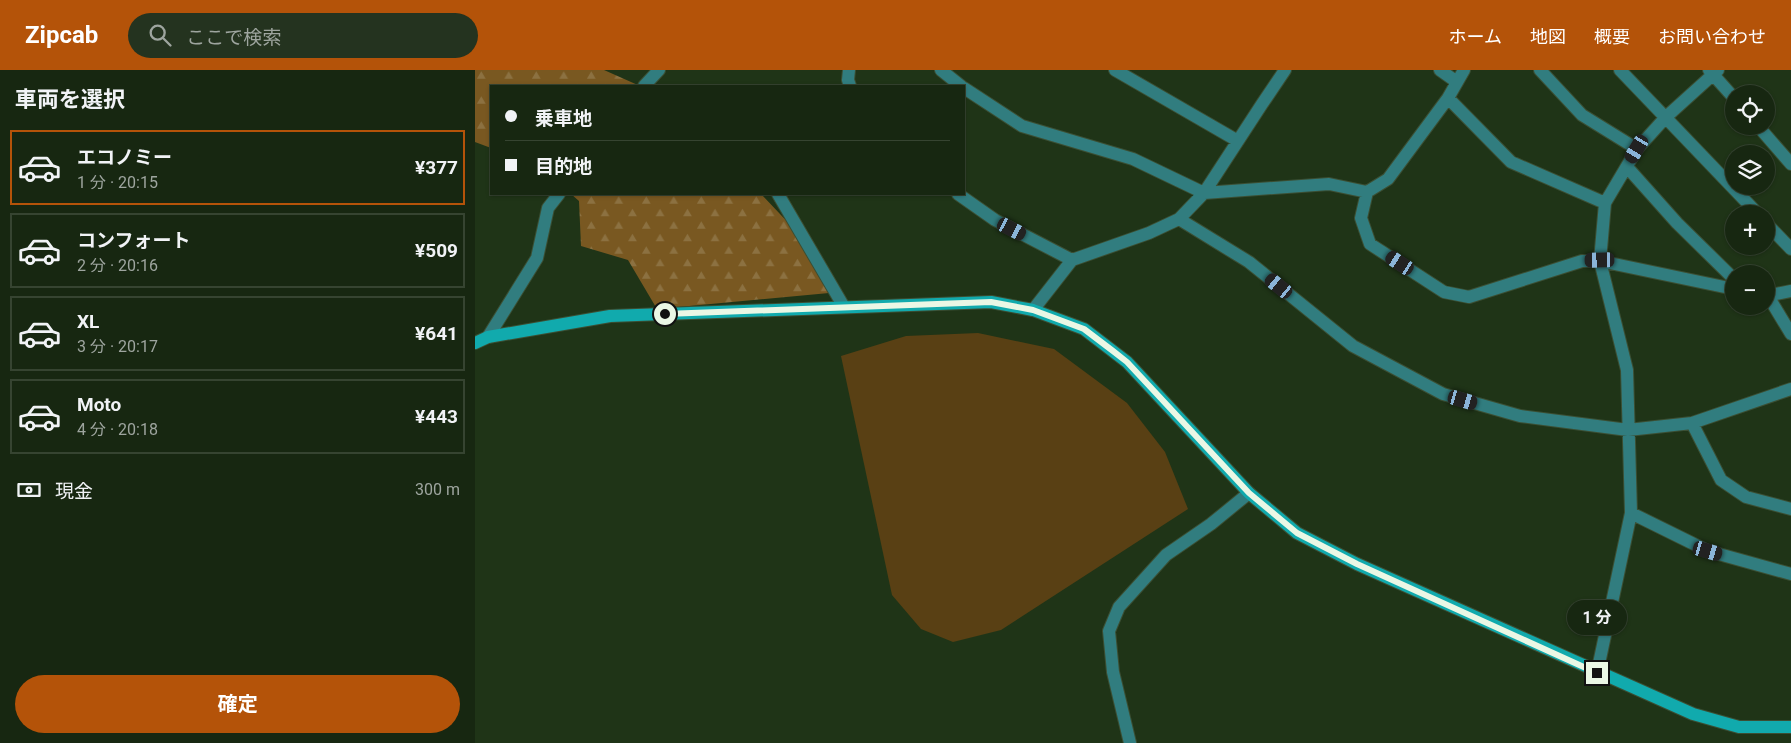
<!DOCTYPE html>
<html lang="ja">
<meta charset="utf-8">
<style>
:root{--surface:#172711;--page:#24331f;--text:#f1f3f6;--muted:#9ea59f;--line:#364431;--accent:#b45309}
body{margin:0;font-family:Roboto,"Noto Sans JP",sans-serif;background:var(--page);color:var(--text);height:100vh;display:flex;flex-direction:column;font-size:19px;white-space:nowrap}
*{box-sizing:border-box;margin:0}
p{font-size:16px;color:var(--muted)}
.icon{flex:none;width:28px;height:28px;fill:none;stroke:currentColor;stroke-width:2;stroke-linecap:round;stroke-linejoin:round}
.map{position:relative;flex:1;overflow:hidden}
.panel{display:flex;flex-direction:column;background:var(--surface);width:475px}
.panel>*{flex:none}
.banner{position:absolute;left:15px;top:15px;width:475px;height:110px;border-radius:0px;box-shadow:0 1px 4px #0004,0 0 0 1px var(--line);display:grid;align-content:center;height:110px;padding:0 15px;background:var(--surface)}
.controls{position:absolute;left:1250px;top:15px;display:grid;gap:10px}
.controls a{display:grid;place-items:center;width:50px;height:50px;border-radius:50%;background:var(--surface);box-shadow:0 1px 4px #0004,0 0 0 1px var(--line);font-size:25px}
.end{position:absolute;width:22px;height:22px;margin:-11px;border:6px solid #eaf7e5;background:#111;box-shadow:0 0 0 2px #111}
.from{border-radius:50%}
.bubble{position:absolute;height:35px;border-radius:18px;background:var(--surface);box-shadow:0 1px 4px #0004,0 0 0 1px var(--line);font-size:16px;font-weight:700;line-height:35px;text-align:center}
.car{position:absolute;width:15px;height:30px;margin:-15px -8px;border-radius:6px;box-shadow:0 0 4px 1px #0007;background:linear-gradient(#222 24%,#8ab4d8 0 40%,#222 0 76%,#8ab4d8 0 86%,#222 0)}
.banner b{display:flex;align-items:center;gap:18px;height:48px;font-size:19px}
.banner b+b{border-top:1px solid var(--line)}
.banner i{width:12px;height:12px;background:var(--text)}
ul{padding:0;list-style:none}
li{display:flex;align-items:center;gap:15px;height:75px;margin:0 10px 8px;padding:0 5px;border:2px solid var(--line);border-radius:0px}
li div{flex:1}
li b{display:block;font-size:19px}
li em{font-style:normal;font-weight:700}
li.on{border-color:var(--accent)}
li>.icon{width:45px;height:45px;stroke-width:1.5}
h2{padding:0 15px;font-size:22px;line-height:60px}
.pay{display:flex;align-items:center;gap:12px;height:55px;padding:0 15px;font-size:19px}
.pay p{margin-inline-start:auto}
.primary-button{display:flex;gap:10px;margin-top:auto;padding:10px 15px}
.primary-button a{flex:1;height:58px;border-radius:30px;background:var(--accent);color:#fff;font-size:20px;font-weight:700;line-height:58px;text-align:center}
header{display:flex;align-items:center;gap:30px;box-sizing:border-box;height:70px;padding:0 25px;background:var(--accent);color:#fff}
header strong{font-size:24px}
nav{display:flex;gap:28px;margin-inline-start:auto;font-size:18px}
.search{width:350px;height:45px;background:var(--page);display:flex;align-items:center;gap:12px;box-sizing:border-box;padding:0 18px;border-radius:28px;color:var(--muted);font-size:19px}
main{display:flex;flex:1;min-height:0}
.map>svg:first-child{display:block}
.grass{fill:#594014}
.forest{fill:url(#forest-firs)}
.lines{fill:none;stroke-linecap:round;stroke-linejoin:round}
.street-casing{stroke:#3b4f34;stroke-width:14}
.secondary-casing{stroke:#3b4f34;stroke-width:14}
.street{stroke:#317d7f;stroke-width:12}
.secondary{stroke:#11aaad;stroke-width:12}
.route{stroke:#eaf7e5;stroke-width:6}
</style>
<header>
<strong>Zipcab</strong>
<div class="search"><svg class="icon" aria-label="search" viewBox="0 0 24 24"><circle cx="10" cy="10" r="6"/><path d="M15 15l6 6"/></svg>ここで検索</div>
<nav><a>ホーム</a><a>地図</a><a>概要</a><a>お問い合わせ</a></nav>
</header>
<main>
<section class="panel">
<h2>車両を選択</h2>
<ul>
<li class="on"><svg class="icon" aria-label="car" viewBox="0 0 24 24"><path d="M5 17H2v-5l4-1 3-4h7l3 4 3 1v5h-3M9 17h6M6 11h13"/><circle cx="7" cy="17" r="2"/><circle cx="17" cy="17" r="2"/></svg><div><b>エコノミー</b><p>1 分 · 20:15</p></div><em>¥377</em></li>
<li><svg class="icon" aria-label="car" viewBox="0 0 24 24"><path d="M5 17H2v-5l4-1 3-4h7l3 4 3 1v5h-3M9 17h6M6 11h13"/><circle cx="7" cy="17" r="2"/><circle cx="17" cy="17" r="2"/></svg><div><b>コンフォート</b><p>2 分 · 20:16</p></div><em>¥509</em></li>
<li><svg class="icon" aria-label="car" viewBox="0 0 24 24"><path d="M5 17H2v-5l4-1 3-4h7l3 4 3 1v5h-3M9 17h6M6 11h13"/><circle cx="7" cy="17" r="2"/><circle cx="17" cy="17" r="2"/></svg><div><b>XL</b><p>3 分 · 20:17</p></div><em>¥641</em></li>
<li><svg class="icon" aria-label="car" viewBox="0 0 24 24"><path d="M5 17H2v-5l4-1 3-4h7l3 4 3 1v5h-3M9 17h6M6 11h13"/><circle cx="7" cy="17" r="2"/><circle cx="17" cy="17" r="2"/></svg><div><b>Moto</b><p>4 分 · 20:18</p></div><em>¥443</em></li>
</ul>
<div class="pay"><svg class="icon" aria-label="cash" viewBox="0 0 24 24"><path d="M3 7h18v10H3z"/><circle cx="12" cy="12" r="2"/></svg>現金<p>300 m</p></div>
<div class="primary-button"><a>確定</a></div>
</section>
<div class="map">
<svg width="1316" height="673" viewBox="0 0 1316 673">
<defs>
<pattern id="forest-firs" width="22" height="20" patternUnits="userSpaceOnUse" patternTransform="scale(1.25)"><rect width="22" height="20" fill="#795821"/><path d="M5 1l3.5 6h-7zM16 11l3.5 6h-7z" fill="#8c7141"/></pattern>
</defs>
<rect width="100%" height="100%" fill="#1f3417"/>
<path class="grass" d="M503,263L579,279L652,333L690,382L713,439L526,560L478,572L446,559L417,525L366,286L431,266Z"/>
<path class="forest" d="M0,0H129L165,16H16V78L0,72Z
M96,124H286L322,162L354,223L182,239L153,190L106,176L104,131Z"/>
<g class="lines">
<defs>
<path id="street" d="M374,0L373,10L375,16
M466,0L486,16
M640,0L763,71
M965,0L982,12
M1065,0L1107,45L1162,79
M1145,0L1283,144
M1234,0L1259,28
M169,16L184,0
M489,18L547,56L658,89L729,123L854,114L892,122L913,109L973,28L989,0
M973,28L1036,92L1130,133
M1283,56L1316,94
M1152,97L1202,153L1259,209
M892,122L886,148L895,174L969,222L994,227L1107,191H1125L1259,219
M303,124L369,237
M483,124L520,150L597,190
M704,149L774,192L878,276L968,324L1045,346L1153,360L1217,353L1316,319
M1291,153L1316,179
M1291,226L1316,221
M1293,226L1316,264
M558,240L597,190L674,163L704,149L729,123L787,34L810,0
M13,267L62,188L73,138L84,124
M1217,353L1246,410L1271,427L1316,439
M1156,443L1233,481L1316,504
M1122,603L1156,443L1152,300L1125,191L1130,133L1162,79L1191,47L1243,0
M655,673L638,602L634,561L644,537L691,485L736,454L774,423"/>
<path id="secondary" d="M0,273L13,267L135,246L516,232L558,240L609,259L652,292L774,423L822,463L882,494L1218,644L1264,657H1316"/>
</defs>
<use href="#street" class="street-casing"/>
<use href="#secondary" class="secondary-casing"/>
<use href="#street" class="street"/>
<use href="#secondary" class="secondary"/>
</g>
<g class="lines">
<path class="route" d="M190,244L516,232L558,240L609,259L638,281L652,292L774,423L822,463L882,494L1122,603"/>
</g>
</svg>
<div class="controls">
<a><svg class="icon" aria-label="locate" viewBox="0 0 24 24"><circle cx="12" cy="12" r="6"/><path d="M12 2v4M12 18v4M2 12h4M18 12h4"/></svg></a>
<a><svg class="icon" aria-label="layers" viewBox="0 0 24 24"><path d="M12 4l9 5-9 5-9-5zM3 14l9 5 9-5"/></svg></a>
<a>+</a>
<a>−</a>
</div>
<i class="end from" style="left:190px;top:244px"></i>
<i class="end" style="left:1122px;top:603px"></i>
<div class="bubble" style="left:1092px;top:530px;width:60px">1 分</div>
<i class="car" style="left:1162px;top:79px;rotate:211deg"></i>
<i class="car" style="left:537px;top:159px;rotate:117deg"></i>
<i class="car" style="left:1125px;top:190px;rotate:269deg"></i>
<i class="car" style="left:925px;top:193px;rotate:303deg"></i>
<i class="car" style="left:804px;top:216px;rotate:309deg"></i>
<i class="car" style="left:988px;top:330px;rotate:106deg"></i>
<i class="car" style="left:1233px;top:481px;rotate:106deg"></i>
<div class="banner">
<b><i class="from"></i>乗車地</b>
<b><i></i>目的地</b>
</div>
</div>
</main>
